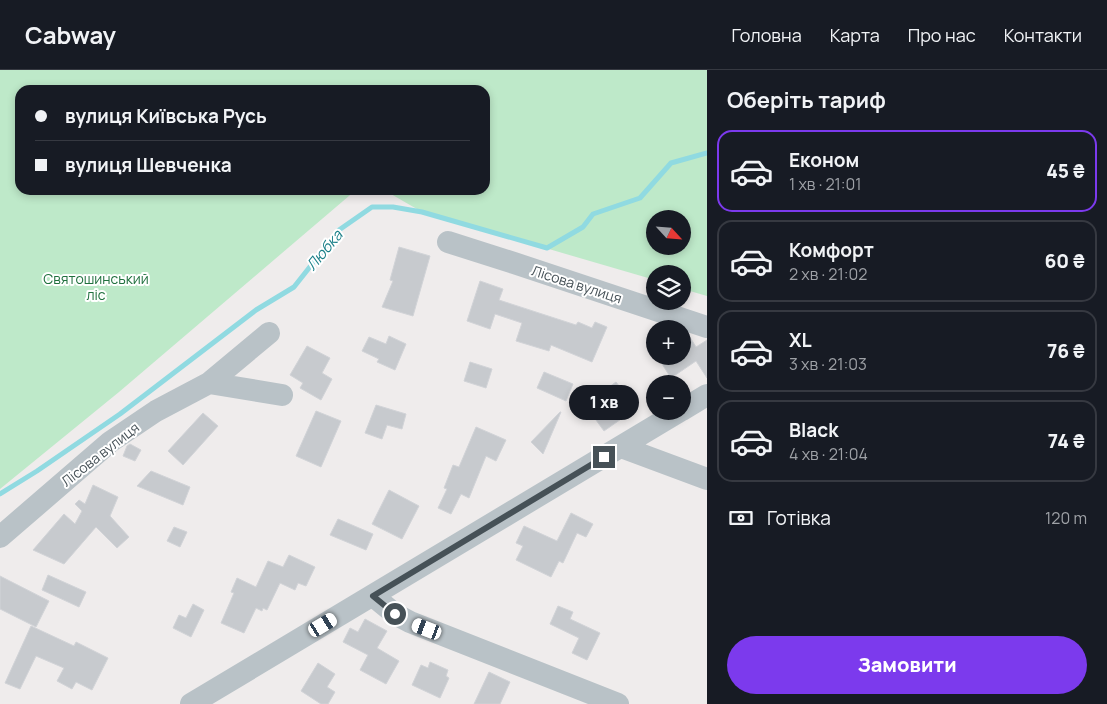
<!DOCTYPE html>
<html lang="uk">
<meta charset="utf-8">
<style>
:root{--surface:#171b24;--page:#20242c;--text:#f1f3f6;--muted:#9ea1a6;--line:#363941;--accent:#7c3aed}
body{margin:0;font-family:Manrope,sans-serif;background:var(--page);color:var(--text);height:100vh;display:flex;flex-direction:column;font-size:19px;white-space:nowrap}
*{box-sizing:border-box;margin:0}
p{font-size:16px;color:var(--muted)}
.icon{flex:none;width:28px;height:28px;fill:none;stroke:currentColor;stroke-width:2;stroke-linecap:round;stroke-linejoin:round}
.map{position:relative;flex:1;overflow:hidden}
.drawer{display:flex;flex-direction:column;background:var(--surface);width:400px}
.drawer>*{flex:none}
.banner{position:absolute;left:15px;top:15px;width:475px;height:110px;border-radius:15px;box-shadow:0 2px 8px #0003;display:grid;align-content:center;height:110px;padding:0 20px;background:var(--surface)}
.needle{width:32px;rotate:116deg}
.tools{position:absolute;left:646px;top:140px;display:grid;gap:10px}
.tools a{display:grid;place-items:center;width:45px;height:45px;border-radius:50%;background:var(--surface);box-shadow:0 2px 8px #0003;font-size:25px}
.end{position:absolute;width:22px;height:22px;margin:-11px;border:6px solid #465157;background:#fff;box-shadow:0 0 0 2px #fff}
.from{border-radius:50%}
.bubble{position:absolute;height:35px;border-radius:18px;background:var(--surface);box-shadow:0 2px 8px #0003;font-size:16px;font-weight:800;line-height:35px;text-align:center}
.car{position:absolute;width:15px;height:30px;margin:-15px -8px;border-radius:6px;box-shadow:0 0 4px 1px #0007;background:linear-gradient(#fff 24%,#345 0 40%,#fff 0 76%,#345 0 86%,#fff 0)}
.banner b{display:flex;align-items:center;gap:18px;height:48px;font-size:19px}
.banner b+b{border-top:1px solid var(--line)}
.banner i{width:12px;height:12px;background:var(--text)}
ul{padding:0;list-style:none}
li{display:flex;align-items:center;gap:15px;height:82px;margin:0 10px 8px;padding:0 10px;border:2px solid var(--line);border-radius:15px}
li div{flex:1}
li b{display:block;font-size:19px}
li em{font-style:normal;font-weight:800}
li.current{border-color:var(--accent)}
li>.icon{width:45px;height:45px;stroke-width:1.5}
h2{padding:0 20px;font-size:22px;line-height:60px}
.pay{display:flex;align-items:center;gap:12px;height:55px;padding:0 20px;font-size:19px}
.pay p{margin-inline-start:auto}
.primary-button{display:flex;gap:10px;margin-top:auto;padding:10px 20px}
.primary-button a{flex:1;height:58px;border-radius:30px;background:var(--accent);color:#fff;font-size:20px;font-weight:800;line-height:58px;text-align:center}
header{display:flex;align-items:center;gap:30px;box-sizing:border-box;height:70px;padding:0 25px;background:var(--surface);border-bottom:1px solid var(--line)}
header strong{font-size:24px}
nav{display:flex;gap:28px;margin-inline-start:auto;font-size:18px}
main{display:flex;flex:1;min-height:0}
.map>svg:first-child{display:block}
.green{fill:#bee9c9;fill-rule:evenodd}
.lines{fill:none;stroke-linecap:round;stroke-linejoin:round}
.stream{stroke:#90dae1;stroke-width:5}
.building{fill:#c7cace;stroke:#d1d3d7}
.minor{stroke:#b9c2c7;stroke-width:22}
.route{stroke:#465157;stroke-width:6}
.labels{text-anchor:middle;dominant-baseline:central;stroke-width:4;stroke-linejoin:round;paint-order:stroke}
.park-label{font-size:14px;fill:#20703e;stroke:#fff}
.street-label{font-size:14px;fill:#465157;stroke:#fff}
.water-label{font-size:15px;font-style:italic;fill:#1a7f88;stroke:#fff}
</style>
<header>
<strong>Cabway</strong>
<nav><a>Головна</a><a>Карта</a><a>Про нас</a><a>Контакти</a></nav>
</header>
<main>
<div class="map">
<svg width="707" height="634" viewBox="0 0 707 634">
<rect width="100%" height="100%" fill="#efecec"/>
<path class="green" d="M0,0H707V226L683,219L682,204H655V210L422,142L384,120H485V20H20V120H356L119,322L0,419ZM655,149H682V176H655Z"/>
<g class="lines">
<path class="stream" d="M0,424L37,401L120,344L256,240L294,217L339,160L372,137H393L422,142L547,178L583,157L593,144L640,128L671,93L707,83"/>
</g>
<path class="building" d="M399,177L430,186L413,246L382,237L393,211L390,210Z
M480,211L503,219L499,230L576,255L578,252L592,258L595,252L607,257L592,292L551,275L549,281L516,271L522,253L495,244L490,259L467,251Z
M682,263L688,264L696,277L707,270V308L696,291L671,308L657,286H682Z
M389,266L406,274L395,300L377,292L379,289L362,281L369,267L386,274Z
M307,276L330,288L322,303L332,309L321,330L300,318L303,313L290,305Z
M470,292L492,299L486,318L464,311Z
M544,302L573,314L566,331L537,318Z
M616,312L630,330L618,339L624,347L604,361L588,339L609,324L605,320Z
M376,335L406,344L402,359L387,355L382,369L365,363Z
M316,341L341,351L321,397L296,386Z
M560,342H561L543,384L531,372Z
M203,343L218,356L183,395L168,381Z
M476,357L506,370L496,391L486,386L469,428L461,424L451,444L438,438L447,419L444,418L453,395L459,397Z
M130,374L141,380L135,391L123,386L127,376Z
M151,401L190,417L183,435L137,416Z
M93,415L118,427L110,446L129,467L117,478L96,457L64,494L33,480L64,444L75,454L82,441L75,434L79,430L85,434Z
M389,420L419,436L402,469L372,454Z
M571,443L593,454L586,467L577,463L563,493L559,491L551,507L516,490L523,476L516,473L524,456L557,471Z
M338,449L373,464L366,480L330,465Z
M174,457L187,462L180,477L167,471Z
M289,485L315,497L306,516L298,513L295,520L280,513L267,540L263,538L262,541L256,538L244,563L221,553L234,523L231,522L237,508L256,517L268,491L283,497Z
M48,505L86,522L79,537L42,520Z
M0,506L49,531L36,557L0,539Z
M193,534L204,540L191,567L173,558L179,545L186,548Z
M558,536L573,542L570,549L600,563L587,590L572,583L579,568L550,554Z
M365,549L387,561L377,578L399,591L386,614L360,600L368,585L343,572L350,558L358,562Z
M31,556L74,576L76,572L108,588L92,620L76,612L72,619L57,611L64,598L36,586L20,619L5,613Z
M430,592L448,600L446,606L449,608L440,628L412,615L421,595L428,598Z
M318,593L335,604L327,617L335,622L328,634H321L301,621Z
M489,602L510,612L500,634H474Z"/>
<g class="lines">
<path class="minor" d="M448,172L514,193L707,257
M209,313L282,325
M682,340L707,325
M621,377L707,409
M0,467L110,372L156,341L209,313L269,263
M373,526L395,544L410,552L618,634
M191,634L680,341"/>
</g>
<g class="lines">
<path class="route" d="M395,544L373,526L604,387"/>
</g>
<g class="labels">
<g class="park-label">
<text x="96" y="208">Святошинський<tspan x="96" dy="16">ліс</tspan></text>
</g>
<g class="street-label">
<text transform="translate(577 214) rotate(18)">Лісова вулиця</text>
<text transform="translate(100 384) rotate(-38)">Лісова вулиця</text>
</g>
<g class="water-label">
<text transform="translate(324 180) rotate(-50)">Любка</text>
</g>
</g>
</svg>
<div class="tools">
<a><svg class="needle" viewBox="-14 -14 28 28"><path d="M0-13l5 13h-10z" fill="#e53935"/><path d="M0 13l5-13h-10z" fill="#9ea1a6"/></svg></a>
<a><svg class="icon" aria-label="layers" viewBox="0 0 24 24"><path d="M12 4l9 5-9 5-9-5zM3 14l9 5 9-5"/></svg></a>
<a>+</a>
<a>−</a>
</div>
<i class="end from" style="left:395px;top:544px"></i>
<i class="end" style="left:604px;top:387px"></i>
<div class="bubble" style="left:569px;top:315px;width:70px">1 хв</div>
<i class="car" style="left:323px;top:555px;rotate:59deg"></i>
<i class="car" style="left:427px;top:559px;rotate:291deg"></i>
<div class="banner">
<b><i class="from"></i>вулиця Київська Русь</b>
<b><i></i>вулиця Шевченка</b>
</div>
</div>
<section class="drawer">
<h2>Оберіть тариф</h2>
<ul>
<li class="current"><svg class="icon" aria-label="car" viewBox="0 0 24 24"><path d="M5 17H2v-5l4-1 3-4h7l3 4 3 1v5h-3M9 17h6M6 11h13"/><circle cx="7" cy="17" r="2"/><circle cx="17" cy="17" r="2"/></svg><div><b>Економ</b><p>1 хв · 21:01</p></div><em>45 ₴</em></li>
<li><svg class="icon" aria-label="car" viewBox="0 0 24 24"><path d="M5 17H2v-5l4-1 3-4h7l3 4 3 1v5h-3M9 17h6M6 11h13"/><circle cx="7" cy="17" r="2"/><circle cx="17" cy="17" r="2"/></svg><div><b>Комфорт</b><p>2 хв · 21:02</p></div><em>60 ₴</em></li>
<li><svg class="icon" aria-label="car" viewBox="0 0 24 24"><path d="M5 17H2v-5l4-1 3-4h7l3 4 3 1v5h-3M9 17h6M6 11h13"/><circle cx="7" cy="17" r="2"/><circle cx="17" cy="17" r="2"/></svg><div><b>XL</b><p>3 хв · 21:03</p></div><em>76 ₴</em></li>
<li><svg class="icon" aria-label="car" viewBox="0 0 24 24"><path d="M5 17H2v-5l4-1 3-4h7l3 4 3 1v5h-3M9 17h6M6 11h13"/><circle cx="7" cy="17" r="2"/><circle cx="17" cy="17" r="2"/></svg><div><b>Black</b><p>4 хв · 21:04</p></div><em>74 ₴</em></li>
</ul>
<div class="pay"><svg class="icon" aria-label="cash" viewBox="0 0 24 24"><path d="M3 7h18v10H3z"/><circle cx="12" cy="12" r="2"/></svg>Готівка<p>120 m</p></div>
<div class="primary-button"><a>Замовити</a></div>
</section>
</main>
